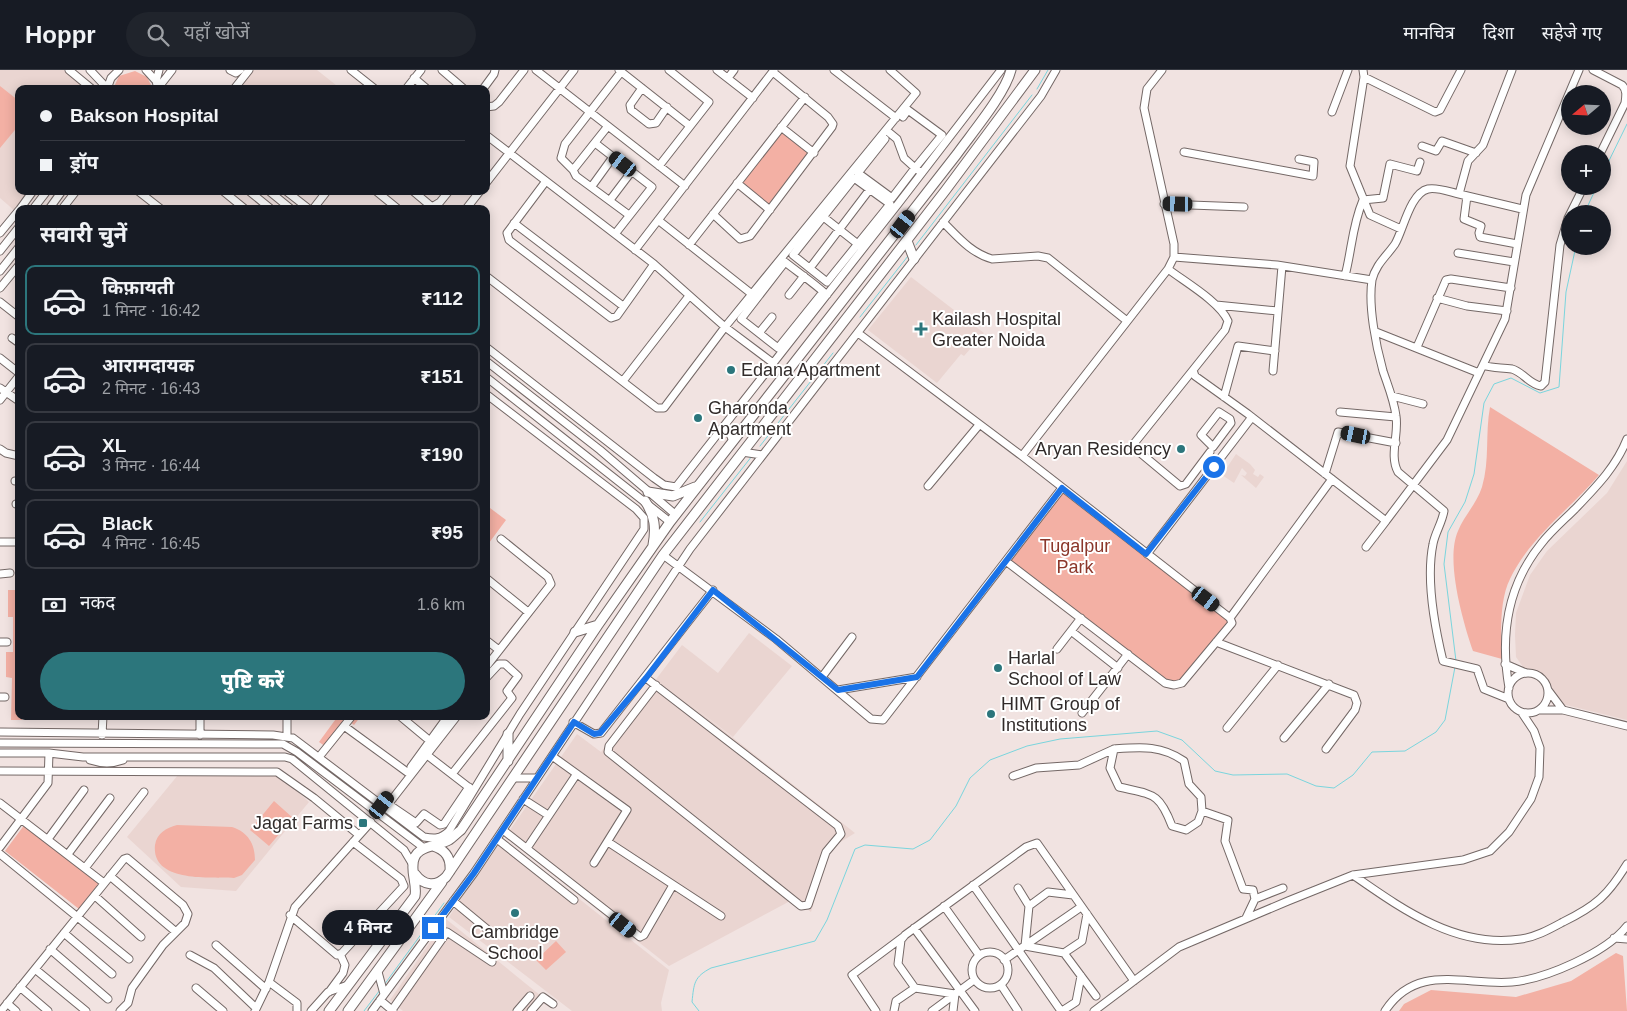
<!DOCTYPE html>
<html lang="hi">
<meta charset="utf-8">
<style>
:root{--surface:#171b24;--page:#20242c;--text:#f1f3f6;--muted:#9ea1a6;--line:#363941;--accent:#2c767c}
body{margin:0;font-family:Helvetica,"Noto Sans Devanagari",sans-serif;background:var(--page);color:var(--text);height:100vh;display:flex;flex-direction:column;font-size:19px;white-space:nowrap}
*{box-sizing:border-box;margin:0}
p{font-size:16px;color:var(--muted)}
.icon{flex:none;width:28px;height:28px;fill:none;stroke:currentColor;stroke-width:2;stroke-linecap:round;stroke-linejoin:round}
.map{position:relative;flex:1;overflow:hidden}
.sheet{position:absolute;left:15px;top:135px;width:475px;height:515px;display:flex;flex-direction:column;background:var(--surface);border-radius:10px;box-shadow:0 2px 12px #0003}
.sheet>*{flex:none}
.banner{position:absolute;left:15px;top:15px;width:475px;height:110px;border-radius:10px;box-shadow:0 2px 12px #0003;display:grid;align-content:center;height:110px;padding:0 25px;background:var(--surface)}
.needle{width:32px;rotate:251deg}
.tools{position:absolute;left:1561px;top:15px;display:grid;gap:10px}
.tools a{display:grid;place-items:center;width:50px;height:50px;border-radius:50%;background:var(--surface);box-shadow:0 2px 12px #0003;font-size:25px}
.end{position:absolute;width:22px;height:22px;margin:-11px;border:6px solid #1a73e8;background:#fff;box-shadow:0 0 0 2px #fff}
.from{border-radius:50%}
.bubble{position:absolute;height:35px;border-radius:18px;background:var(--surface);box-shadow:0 2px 12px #0003;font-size:16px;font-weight:800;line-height:35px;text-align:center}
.car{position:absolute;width:15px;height:30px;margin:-15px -8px;border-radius:6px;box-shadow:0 0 4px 1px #0007;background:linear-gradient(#222 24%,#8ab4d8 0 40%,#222 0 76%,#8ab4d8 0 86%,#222 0)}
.banner b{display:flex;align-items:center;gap:18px;height:48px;font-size:19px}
.banner b+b{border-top:1px solid var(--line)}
.banner i{width:12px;height:12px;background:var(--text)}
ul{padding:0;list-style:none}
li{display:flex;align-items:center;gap:15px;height:70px;margin:0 10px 8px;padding:0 15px;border:2px solid var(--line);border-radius:10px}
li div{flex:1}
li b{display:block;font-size:19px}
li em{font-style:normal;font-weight:800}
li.on{border-color:var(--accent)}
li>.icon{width:45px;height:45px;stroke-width:1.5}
h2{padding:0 25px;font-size:22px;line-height:60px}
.pay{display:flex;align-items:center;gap:12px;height:55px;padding:0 25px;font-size:19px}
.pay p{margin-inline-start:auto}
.primary-button{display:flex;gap:10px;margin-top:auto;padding:10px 25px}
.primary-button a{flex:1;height:58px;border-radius:30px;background:var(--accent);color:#fff;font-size:20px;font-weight:800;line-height:58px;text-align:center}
header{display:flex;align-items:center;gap:30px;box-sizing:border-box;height:70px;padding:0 25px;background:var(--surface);border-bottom:1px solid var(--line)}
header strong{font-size:24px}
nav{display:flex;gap:28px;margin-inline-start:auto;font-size:18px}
.search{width:350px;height:45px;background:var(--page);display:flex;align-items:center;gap:12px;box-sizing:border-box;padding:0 18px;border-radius:28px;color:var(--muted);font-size:19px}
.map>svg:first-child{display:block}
.built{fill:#ead5d1}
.green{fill:#f3b0a4}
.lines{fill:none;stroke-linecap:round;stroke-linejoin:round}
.stream{stroke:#7ad5dd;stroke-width:1}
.minor-casing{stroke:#746866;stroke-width:9}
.major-casing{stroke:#746866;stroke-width:11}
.minor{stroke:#fff;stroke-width:7}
.major{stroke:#fff;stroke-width:9}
.route{stroke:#1a73e8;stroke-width:6}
.poi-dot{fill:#2c767c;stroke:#fff;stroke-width:2}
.labels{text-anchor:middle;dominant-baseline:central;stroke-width:4;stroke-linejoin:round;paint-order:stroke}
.poi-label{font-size:18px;fill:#312b2a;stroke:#fff;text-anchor:start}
.park-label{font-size:18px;fill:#8b362a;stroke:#fff}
</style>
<header>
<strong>Hoppr</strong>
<div class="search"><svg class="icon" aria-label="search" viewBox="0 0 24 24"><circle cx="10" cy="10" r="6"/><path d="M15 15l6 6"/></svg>यहाँ खोजें</div>
<nav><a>मानचित्र</a><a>दिशा</a><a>सहेजे गए</a></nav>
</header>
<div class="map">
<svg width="1627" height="941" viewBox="0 0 1627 941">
<rect width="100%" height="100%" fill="#f1e3e1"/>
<path class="built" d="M0,0H64L86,19H19V121H31L15,141L0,128Z
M254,0H317L341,19H239Z
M911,207L984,263L964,286L961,284L937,313L868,260Z
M1236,384L1250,394L1255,400L1253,404L1258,407L1260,404L1264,407L1256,418L1241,405L1245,406L1247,403L1242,398L1234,413L1222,405Z
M1627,391V650L1562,634L1547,610L1539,603L1523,597L1516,587L1515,565L1516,543L1530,505L1547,481L1607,423Z
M749,563L792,596L733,667L682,628L855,763L831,778L811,842L680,743L792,830L669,896L505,767L577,664L601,682L682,575L718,603Z
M277,704L309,732L236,821L181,817L127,767L178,705Z
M501,767L669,900L661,933L662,941H572L449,847Z
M446,849L541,926L529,941H403L390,930Z"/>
<path class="green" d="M135,1L147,7L153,19H113L119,6Z
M0,16L19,31V55L0,78Z
M781,62L809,84L769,136L741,113Z
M1490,337L1599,405C1570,439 1530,467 1510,509C1499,531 1501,565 1502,589L1473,581C1463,552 1445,490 1458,461C1464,446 1477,433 1482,417C1490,390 1485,364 1490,337Z
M1062,418L1231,550L1182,613H1165L1007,492Z
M486,435L506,450L486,477Z
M15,479H19V646H22V650H11L12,608L6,607V582H13V547H8V520H15Z
M338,646H361L354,655L350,652L329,679L319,672Z
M274,731L293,748L269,776L250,760Z
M25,754L99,813L79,839L5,781Z
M177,755L232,757C248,762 255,774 255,790L242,805L234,808C210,807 151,813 155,775C157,763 166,758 177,755Z
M556,871L566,882L546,900L536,890Z
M1616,883L1623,886L1627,941H1399L1404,934L1431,920L1516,927L1571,911Z"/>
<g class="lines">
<path class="stream" d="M1037,19L1048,0
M1602,105L1627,54
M1584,144L1597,116
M916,175L1032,25
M860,247L908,186
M760,376L833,283
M700,452L752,386
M1456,591L1444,494L1448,462L1465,432L1474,404L1484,333L1494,314L1511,308L1540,323L1559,317L1566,222L1576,176
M384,915L444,833
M364,941L380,920
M699,941L692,932C694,913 694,907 711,898L815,871L827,850L855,779L865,775L913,779L930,770L956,736L970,708L990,690L1027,676L1060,669L1157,661L1182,670L1215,701L1233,705L1287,704L1316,716L1334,718L1353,705L1372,682L1405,681L1436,662L1445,650L1455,597"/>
<defs>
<path id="minor" d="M69,0L92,19
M90,0L107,18
M146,0L156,11L158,19
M230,0L236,3L240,0
M351,0L375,19
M442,0L464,19
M536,0L685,116
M619,0L690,56
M717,0L753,28
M834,0L896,48
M1363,0L1364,7L1350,96L1370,145L1401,159
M1512,0L1483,75L1468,91L1459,124L1522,139
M1593,0L1622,15C1627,20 1626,26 1625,33L1600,84
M1364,7L1435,42L1440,40L1461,0
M414,8L427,19
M728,8L734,0
M156,11L159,0
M158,18L172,0
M642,18L630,35L631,40L649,54L656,53L667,37
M107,19L111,8L119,0
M234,19L249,0
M406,19L421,0
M483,19L494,4L495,0
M486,37L494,36L499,32L524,0
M1332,42L1348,0
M608,56L573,100L576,106L629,145
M781,57L814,83
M886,60L897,69L904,88L915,98L942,65L908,40L903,47
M486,65L654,194L725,257L773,293
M885,69L858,103L892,128L915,98L922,103
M595,73L652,117L615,164
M1422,76L1436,81L1442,71L1476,83
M1184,82L1313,106L1314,92L1299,89
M659,96L709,32L669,0
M573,100L561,88L565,74L621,2
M854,108L890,134L827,212L793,185Z
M546,111L507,163L509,170L611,248L617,246L654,194
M486,113L574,0
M737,113L770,140
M592,116L613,87
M138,121L161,139
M223,121L245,139
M249,121L271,139
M269,121L291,139
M286,121L309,139
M376,121L398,139
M413,121L432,137L440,132L449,121
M1467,126L1464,149L1481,156L1479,163L1480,167L1517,174
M610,130L632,101
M1164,134L1244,137
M20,139L33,121
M33,139L47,121
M49,139L62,121
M62,139L76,121
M313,139L327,121
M466,139L480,121
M713,144L740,169L750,166L832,57L833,54L828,47L773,2
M821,145L859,175
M658,150L753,225
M943,152C958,167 971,183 992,189L1038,186L1048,188L1127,251
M514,153L623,236
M0,163L19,140
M689,175L805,27
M635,180L774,0
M0,181L19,157
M1458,183L1514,192
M1174,187L1277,195L1372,210C1376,194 1386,187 1395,174C1403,161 1410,123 1428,119C1437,117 1450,122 1459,124
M810,198L870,119
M1168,199C1185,212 1220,232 1228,251L1225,260L1193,300L1195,306L1248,344L1386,451L1447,370L1505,249L1526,125L1579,0
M0,201L19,177
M486,206L657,338H664L725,257L916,23L890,0
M1345,206C1352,179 1352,156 1363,130L1383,128L1390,94L1417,101L1420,92
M1372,210C1368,236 1376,276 1383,301C1388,316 1394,330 1396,346C1399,364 1389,386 1398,402L1444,441C1442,453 1435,463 1433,474C1426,508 1435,558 1443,591L1477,599L1484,619L1509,629
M0,218L19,195
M823,222L778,278L741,249L785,192C799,203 814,213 827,225
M789,225L804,206
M1437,228L1467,236L1507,241
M0,232L19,247
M1216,235L1278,241
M1376,262L1479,303
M759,263L772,247
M858,263L1022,386L1230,548L1232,553L1182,613L1174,615L1165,613L1007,492
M12,268L19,273
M486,277L654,408L664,415L676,417L898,134L1001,0
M1417,277L1446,210L1451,209L1511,218
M0,288L19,303
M486,291L600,380L676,445
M1483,295C1494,299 1502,297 1512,299C1523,302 1529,314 1541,316L1545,312L1560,175L1568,148L1584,116
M1193,300L1132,376L1180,416L1186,414L1210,382
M1273,301L1282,196
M486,307L670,452
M623,311L689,226
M0,318L19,331
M1392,326L1423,334
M1224,327L1238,276L1275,281
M0,330L19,306
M1219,342L1230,349L1231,353L1213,377L1201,365Z
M1340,342L1396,347
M726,355L733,371
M0,379L6,383L19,386
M742,382L762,385
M1022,386L1168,199L1174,187V174L1144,38L1147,19L1162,0
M1325,404L1338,362L1396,373
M15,411H19
M928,416L979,355
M16,434H19
M0,472H19
M1366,477L1386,451
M1147,484L1252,347
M663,485L776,569L871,649L883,650L1062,418
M0,504L10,503
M486,508L528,542
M1230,548L1332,409
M1071,561L1118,598
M486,570L499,580
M0,572H7
M1216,572L1354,625L1357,633L1355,640L1326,679
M1057,579L1081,548
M1505,594L1526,603
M486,597L551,514L548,507L501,469
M1508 623a20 20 0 1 1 40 0a20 20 0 1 1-40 0Z
M822,607L852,567
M646,608L838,756L841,764L826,782L808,835L801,836L608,682L609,676L656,615
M1509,618C1500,566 1507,516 1541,474C1551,461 1564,450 1575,439C1596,417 1616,397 1627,369
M838,620L917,607
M1548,620L1563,640
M0,627H5
M1540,640H1563L1627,656
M1082,643L1128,584
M400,646L430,671
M457,646L390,732L391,736L416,753L424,744L440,755L444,754L469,717
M573,652L594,664L601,663L713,520
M344,656L407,702
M1227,658L1278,595
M0,662L273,665L293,668L424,767C435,769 440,769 449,761L520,644L644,459V448L636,439L486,324
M102,665L103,646
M200,665V646
M287,667V646
M1284,668L1329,614
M0,673L283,674L297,682L424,778
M0,683H49L83,687H285L292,689L404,780L413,795
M427,685L471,719
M552,686L627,740L594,793
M319,687L352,646
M90,690C102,694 112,694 123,690
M411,697L448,646
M0,701L277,702L314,728L359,765
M452,704L512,628L507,621L518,606L505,594H499L486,608
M1013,706L1036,698L1079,695L1114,679
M515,708H537
M523,729L548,745
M0,733L104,813
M1202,741L1198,752L1186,760L1172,756C1159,722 1153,725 1119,717L1110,698L1114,679C1141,677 1161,675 1184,691L1189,714L1201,727L1202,741L1228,750L1225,771L1243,819L1253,820L1255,829
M503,760L640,867L644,865L673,815
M48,769L84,720
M497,769L574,830
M608,772L721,846
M0,777L48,713L49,683
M527,778L576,705
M0,784L129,889
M68,784L110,728
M85,798L144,722
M1353,805C1402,839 1457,879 1521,869C1536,867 1550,859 1563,852C1596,836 1608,825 1627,794
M110,806L176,862
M973,815L1061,941
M1018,818L1029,836
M1073,825L1048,822L1029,836L1025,876L1064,883L1082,871L1087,844
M95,826L141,867
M453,831L488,860
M944,836L979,885
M290,845L337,885L342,883L404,816L401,809L353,772
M1246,848L1255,829L1283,818
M914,858L975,941
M64,863L112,904
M1614,868L1627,869
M216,875L266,919
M50,879L108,929
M972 900a18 18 0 1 1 36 0a18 18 0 1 1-36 0Z
M1064,883L1096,926
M190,885L214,898L256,938
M1004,890L1081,837
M35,899L86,941
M378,902L384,924
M269,912L297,933V941
M1001,915L1018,941
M20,917L48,941
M196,918L223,941
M915,918L898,894L901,870L905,865L1026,777L1037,773L1134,911
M329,922L343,903L345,895L340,884
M380,930L393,941
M7,933L16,941
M392,940L447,862L492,892
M1,941L124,789L127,788L183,835L188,844L185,853L163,875L132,918L128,933L120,941
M255,941L269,912L295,837L371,752
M311,941L328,922L348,915
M372,941L474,803L690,479L1020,53L1041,26L1056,0
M517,941L530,926
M531,941L543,927L553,934
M876,941L852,905L903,867
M894,941L896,931L915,918L955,924
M932,941L974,910
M953,941L955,924
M1062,941L1076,932L1081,906
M1094,941L1179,877L1288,831L1353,805L1463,790L1490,781L1509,762L1531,729L1539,707L1540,678L1534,661L1522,643
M1385,941C1417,892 1465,916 1512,912C1545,909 1606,883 1627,856"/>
<path id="major" d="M907,171L914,189
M648,422L673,426L695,417
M645,431C655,446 656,458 653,475
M575,562L598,555
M508,664V691
M433,776C446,780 451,788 450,801
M415,804C424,816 436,817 446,807L663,485L945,121L1035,0
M329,941L415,826C417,815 412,806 413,795C413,775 436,777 449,770C453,767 457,763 461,760L598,555L670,452L957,84C972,63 1005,24 1011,0
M348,941L442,812"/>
</defs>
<use href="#minor" class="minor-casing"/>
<use href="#major" class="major-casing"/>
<use href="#minor" class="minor"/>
<use href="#major" class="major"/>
</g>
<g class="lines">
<path class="route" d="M433,858L474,803L574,652L594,664L600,663L646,608L713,520L838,620L917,607L1062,418L1146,484L1214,397"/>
</g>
<g class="poi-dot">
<path d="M918.5 251.5h5v5h5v5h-5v5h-5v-5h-5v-5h5z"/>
<circle cx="731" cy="300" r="5"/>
<circle cx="698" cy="348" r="5"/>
<circle cx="1181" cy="379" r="5"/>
<circle cx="998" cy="598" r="5"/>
<circle cx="991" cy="644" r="5"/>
<rect x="358" y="748" width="10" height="10" rx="2.5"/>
<circle cx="515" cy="843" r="5"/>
</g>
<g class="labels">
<g class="poi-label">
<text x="932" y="249">Kailash Hospital<tspan x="932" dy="21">Greater Noida</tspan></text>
<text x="741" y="300">Edana Apartment</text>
<text x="708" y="338">Gharonda<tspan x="708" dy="21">Apartment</tspan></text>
<text x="1171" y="379" text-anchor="end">Aryan Residency</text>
<text x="1008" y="588">Harlal<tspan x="1008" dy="21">School of Law</tspan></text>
<text x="1001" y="634">HIMT Group of<tspan x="1001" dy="21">Institutions</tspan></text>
<text x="353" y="753" text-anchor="end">Jagat Farms</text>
<text x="515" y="862" text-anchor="middle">Cambridge<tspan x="515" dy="21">School</tspan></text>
</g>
<g class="park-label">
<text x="1075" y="476">Tugalpur<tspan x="1075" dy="21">Park</tspan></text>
</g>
</g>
</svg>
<div class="tools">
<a><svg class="needle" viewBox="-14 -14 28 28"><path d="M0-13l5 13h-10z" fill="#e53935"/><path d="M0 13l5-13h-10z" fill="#9ea1a6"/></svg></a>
<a>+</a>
<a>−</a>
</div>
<i class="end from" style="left:1214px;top:397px"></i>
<i class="end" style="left:433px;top:858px"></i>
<div class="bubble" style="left:322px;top:840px;width:92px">4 मिनट</div>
<i class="car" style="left:623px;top:94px;rotate:308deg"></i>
<i class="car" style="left:1178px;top:134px;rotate:271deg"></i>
<i class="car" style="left:903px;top:154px;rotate:37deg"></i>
<i class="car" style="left:1356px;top:365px;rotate:282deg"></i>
<i class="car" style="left:1206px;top:529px;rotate:127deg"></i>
<i class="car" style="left:382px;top:735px;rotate:37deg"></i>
<i class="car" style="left:623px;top:855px;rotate:129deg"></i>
<div class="banner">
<b><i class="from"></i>Bakson Hospital</b>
<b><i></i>ड्रॉप</b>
</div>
<section class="sheet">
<h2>सवारी चुनें</h2>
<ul>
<li class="on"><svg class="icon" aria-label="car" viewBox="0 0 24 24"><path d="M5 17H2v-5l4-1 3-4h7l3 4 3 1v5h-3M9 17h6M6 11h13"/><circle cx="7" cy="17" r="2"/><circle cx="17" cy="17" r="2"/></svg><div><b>किफ़ायती</b><p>1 मिनट · 16:42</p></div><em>₹112</em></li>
<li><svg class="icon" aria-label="car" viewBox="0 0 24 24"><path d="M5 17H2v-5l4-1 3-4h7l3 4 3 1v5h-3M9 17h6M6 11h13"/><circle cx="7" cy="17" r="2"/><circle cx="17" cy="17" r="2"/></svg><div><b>आरामदायक</b><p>2 मिनट · 16:43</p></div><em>₹151</em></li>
<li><svg class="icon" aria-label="car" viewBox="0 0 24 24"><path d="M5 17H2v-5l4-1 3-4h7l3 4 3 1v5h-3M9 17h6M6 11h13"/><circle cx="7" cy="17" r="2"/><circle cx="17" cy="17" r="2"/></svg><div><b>XL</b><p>3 मिनट · 16:44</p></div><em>₹190</em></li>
<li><svg class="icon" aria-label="car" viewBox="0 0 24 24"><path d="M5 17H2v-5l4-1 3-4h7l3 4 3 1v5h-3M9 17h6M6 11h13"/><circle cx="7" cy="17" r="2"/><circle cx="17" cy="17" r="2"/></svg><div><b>Black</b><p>4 मिनट · 16:45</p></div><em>₹95</em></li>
</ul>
<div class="pay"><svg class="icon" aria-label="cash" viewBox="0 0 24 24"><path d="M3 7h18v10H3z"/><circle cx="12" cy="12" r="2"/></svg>नकद<p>1.6 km</p></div>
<div class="primary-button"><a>पुष्टि करें</a></div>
</section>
</div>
